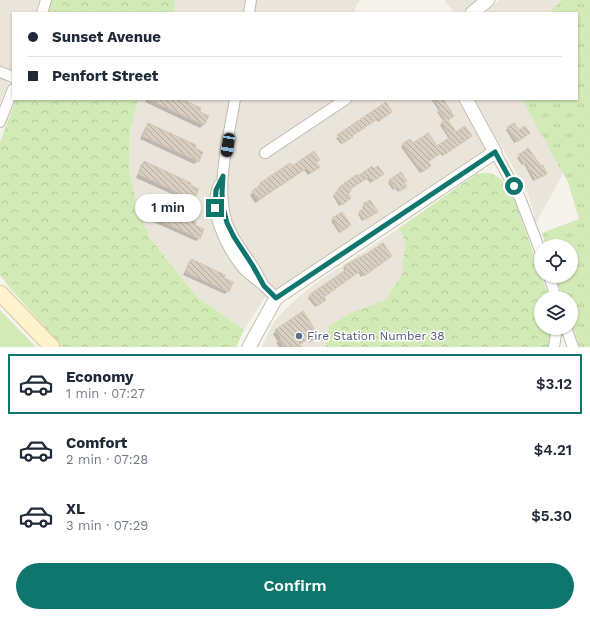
<!DOCTYPE html>
<meta charset="utf-8">
<style>
:root{--surface:#fff;--page:#f6f6f7;--text:#1f2937;--muted:#747a83;--line:#e0e1e3;--accent:#0f766e}
body{margin:0;font-family:"Work Sans",sans-serif;background:var(--page);color:var(--text);height:100vh;display:flex;flex-direction:column;font-size:15px;white-space:nowrap}
*{box-sizing:border-box;margin:0}
p{font-size:13px;color:var(--muted)}
.icon{flex:none;width:22px;height:22px;fill:none;stroke:currentColor;stroke-width:2;stroke-linecap:round;stroke-linejoin:round}
.map{position:relative;height:347px;overflow:hidden}
.side{display:flex;flex-direction:column;background:var(--surface);flex:1}
.side>*{flex:none}
.top-card{position:absolute;left:12px;top:12px;width:566px;height:88px;border-radius:0px;box-shadow:0 1px 3px #0004;display:grid;align-content:center;height:88px;padding:0 16px;background:var(--surface)}
.tools{position:absolute;left:534px;top:239px;display:grid;gap:8px}
.tools a{display:grid;place-items:center;width:44px;height:44px;border-radius:50%;background:var(--surface);box-shadow:0 1px 3px #0004;font-size:20px}
.end{position:absolute;width:18px;height:18px;margin:-9px;border:5px solid #0f766e;background:#fff;box-shadow:0 0 0 2px #fff}
.from{border-radius:50%}
.bubble{position:absolute;height:28px;border-radius:14px;background:var(--surface);box-shadow:0 1px 3px #0004;font-size:13px;font-weight:600;line-height:28px;text-align:center}
.car{position:absolute;width:12px;height:24px;margin:-12px -6px;border-radius:5px;box-shadow:0 0 3px 1px #0007;background:linear-gradient(#222 24%,#8ab4d8 0 40%,#222 0 76%,#8ab4d8 0 86%,#222 0)}
.top-card b{display:flex;align-items:center;gap:14px;height:38px;font-size:15px}
.top-card b+b{border-top:1px solid var(--line)}
.top-card i{width:10px;height:10px;background:var(--text)}
ul{padding:7px 0 0;list-style:none}
li{display:flex;align-items:center;gap:12px;height:60px;margin:0 8px 6px;padding:0 8px;border:2px solid transparent;border-radius:0px}
li div{flex:1}
li b{display:block;font-size:15px}
li em{font-style:normal;font-weight:600}
li.active{border-color:var(--accent)}
li>.icon{width:36px;height:36px;stroke-width:1.5}
.button{display:flex;gap:8px;margin-top:auto;padding:8px 16px}
.button a{flex:1;height:46px;border-radius:24px;background:var(--accent);color:#fff;font-size:16px;font-weight:600;line-height:46px;text-align:center}
.map>svg:first-child{display:block}
.residential{fill:#eae5da}
.grass{fill:#d2eab5}
.forest{fill:url(#forest-crowns)}
.park{fill:url(#park-tufts)}
.shadow{fill:#0003}
.building{fill:url(#building-back-hatch);stroke:#d3c7b4}
.lines{fill:none;stroke-linecap:round;stroke-linejoin:round}
.minor-casing{stroke:#c2bbae;stroke-width:12}
.tertiary-casing{stroke:#c2bbae;stroke-width:15}
.secondary-casing{stroke:#d6c79b;stroke-width:17}
.minor{stroke:#fff;stroke-width:10}
.tertiary{stroke:#fff;stroke-width:13}
.secondary{stroke:#fff3cd;stroke-width:15}
.route{stroke:#0f766e;stroke-width:5}
.service-dot{fill:#5c6f8a;stroke:#fff;stroke-width:1.5}
.labels{text-anchor:middle;dominant-baseline:central;stroke-width:3;stroke-linejoin:round;paint-order:stroke}
.service-label{font-size:12px;fill:#4e5e75;stroke:#fff;text-anchor:start}
</style>
<div class="map">
<svg width="590" height="347" viewBox="0 0 590 347">
<defs>
<pattern id="forest-crowns" width="20" height="18" patternUnits="userSpaceOnUse"><rect width="20" height="18" fill="#d2eab5"/><path d="M2 6a3 3 0 1 1 6 0M12 15a3 3 0 1 1 6 0" fill="none" stroke="#b6ca9c"/></pattern>
<pattern id="park-tufts" width="24" height="20" patternUnits="userSpaceOnUse"><rect width="24" height="20" fill="#d2eab5"/><path d="M3 7l-1-3M5 7V3M7 7l1-3M15 17l-1-3M17 17v-4M19 17l1-3" fill="none" stroke="#b6ca9c"/></pattern>
<pattern id="building-back-hatch" width="6" height="6" patternUnits="userSpaceOnUse"><rect width="6" height="6" fill="#d8cfc1"/><path d="M-1 5l2 2M0 0l6 6M5-1l2 2" fill="none" stroke="#b1aa9e"/></pattern>
</defs>
<rect width="100%" height="100%" fill="#f6f3ec"/>
<path class="residential" d="M0,0H39L35,13H13V72L0,104Z
M175,0H361L357,3L354,13H173Z
M444,0H477L461,13H455Z
M500,0H562L550,13H485Z
M138,99H457L485,149L282,285L263,300L244,330L196,296L150,238L138,210L129,169L130,132Z
M475,99H530L563,174L536,223L529,196Z
M399,228L405,241L402,274L385,300L352,312L329,326L326,347H262L274,322L286,308L313,285Z"/>
<path class="grass" d="M0,310L36,347H0Z"/>
<path class="forest" d="M52,0H175L173,13H47Z
M16,99H138L130,132L129,169L138,210L150,238L196,296L244,330L236,347H63L9,287L0,275V142Z
M483,173H491L501,179L515,201L549,298H541V328H552L549,347H326L329,326L352,312L385,300L402,274L405,241L399,228L475,175Z"/>
<path class="park" d="M562,0H590V347H579L571,322V298H563L556,276H571V246H546L542,233L579,219L568,182L522,99H577V13H549Z"/>
<path class="shadow" d="M147,99H179L199,113L204,124L200,128L145,102Z
M431,99H442L447,120L456,133L469,138L442,156L440,153L427,162L428,168L420,173L401,147L403,145H413L437,147L449,139L440,125L444,122L437,112L439,111Z
M391,112L378,122L376,119L351,136L349,139L341,144L336,138Z
M149,125L194,149L198,161L194,164L140,139L145,128Z
M508,128L519,131L527,135L514,143L506,130Z
M519,156L544,175L533,181L524,164L522,165L517,158Z
M144,162L189,186L193,199L190,202L136,178L141,165Z
M316,162L319,167L316,170L308,175L304,170L255,203L250,195L258,188V187L260,184L290,164L291,167Z
M383,174L370,183L366,178L349,190L347,194L348,200L339,206L333,196L339,192L337,190L339,188L357,177Z
M390,181H405L403,183L404,188L398,192L395,188L393,190L388,183Z
M148,201L199,238L196,241L140,216L145,205Z
M364,205L375,213L362,221L358,214L364,209L362,207Z
M333,219L348,227L339,233L331,221Z
M369,254L391,256L361,277L358,272L323,297L325,300L315,307L308,298L310,296L345,271L343,268L345,266Z
M191,260L228,291L225,294L183,275L188,264Z
M276,331L318,336L309,343L307,340L299,345L301,347H279L276,343L278,342L273,334Z"/>
<path class="building" d="M147,99H181L201,108L200,112L209,116L204,125Z
M434,99H443L454,116L448,120L456,132L465,126L472,136L444,155L442,152L428,162L431,166L422,172L402,144L410,139L413,143L428,133L437,146L450,137L441,123L445,120L438,110L440,109Z
M386,102L392,112L380,120L379,118L352,136L353,137L343,143L337,135Z
M148,123L196,145L195,148L203,152L199,162L143,136Z
M514,123L519,130L525,126L530,133L517,142L507,127Z
M528,148L541,166L543,165L547,174L535,180L526,163L524,164L518,155Z
M314,151L320,160L316,162L320,167L311,173L307,168L258,200L252,191L261,185L260,183L290,163L292,166Z
M144,161L191,183L190,185L199,189L194,200L138,174Z
M372,166L374,169L378,166L384,174L372,182L369,177L350,189L351,191L348,194L351,198L342,205L334,194L340,189L339,187L357,174L358,176Z
M401,172L407,181L404,182L407,187L400,191L397,187L395,189L389,180Z
M148,200L196,222L195,225L204,229L200,239L142,212Z
M370,200L378,212L364,220L359,212L365,207L363,204Z
M342,212L351,225L341,232L332,218Z
M383,243L392,256L364,276L360,271L324,297L326,300L317,306L309,295L347,269L345,265L368,253Z
M191,259L225,275L224,278L233,282L229,292L185,272Z
M303,311L319,336L313,340L311,337L300,344L302,347H284L279,339L281,338L275,330Z"/>
<g class="lines">
<defs>
<path id="minor" d="M42,13L46,0
M249,13L251,0
M0,72L13,77
M235,99C229,137 215,186 227,223C232,238 243,251 252,265C256,271 260,279 264,286
M0,122L13,89
M495,152L520,198L541,253
M265,153L346,99
M219,185C207,210 226,247 242,267C248,274 256,279 263,285C268,289 272,294 276,298
M549,276L556,298
M566,328L573,347
M554,347L557,328"/>
<path id="tertiary" d="M472,13L488,0
M249,347L276,298L495,152L466,99"/>
<path id="secondary" d="M0,293L52,347"/>
</defs>
<use href="#minor" class="minor-casing"/>
<use href="#tertiary" class="tertiary-casing"/>
<use href="#secondary" class="secondary-casing"/>
<use href="#minor" class="minor"/>
<use href="#tertiary" class="tertiary"/>
<use href="#secondary" class="secondary"/>
</g>
<g class="lines">
<path class="route" d="M215,208L216,190L223,176L222,193L223,207L227,223L234,237L253,266L264,286L276,298L495,152L514,186"/>
</g>
<circle class="service-dot" cx="299" cy="336" r="4"/>
<g class="labels">
<g class="service-label">
<text x="307" y="336">Fire Station Number 38</text>
</g>
</g>
</svg>
<div class="tools">
<a><svg class="icon" aria-label="locate" viewBox="0 0 24 24"><circle cx="12" cy="12" r="6"/><path d="M12 2v4M12 18v4M2 12h4M18 12h4"/></svg></a>
<a><svg class="icon" aria-label="layers" viewBox="0 0 24 24"><path d="M12 4l9 5-9 5-9-5zM3 14l9 5 9-5"/></svg></a>
</div>
<i class="end from" style="left:514px;top:186px"></i>
<i class="end" style="left:215px;top:208px"></i>
<div class="bubble" style="left:135px;top:194px;width:66px">1 min</div>
<i class="car" style="left:228px;top:145px;rotate:189deg"></i>
<div class="top-card">
<b><i class="from"></i>Sunset Avenue</b>
<b><i></i>Penfort Street</b>
</div>
</div>
<section class="side">
<ul>
<li class="active"><svg class="icon" aria-label="car" viewBox="0 0 24 24"><path d="M5 17H2v-5l4-1 3-4h7l3 4 3 1v5h-3M9 17h6M6 11h13"/><circle cx="7" cy="17" r="2"/><circle cx="17" cy="17" r="2"/></svg><div><b>Economy</b><p>1 min · 07:27</p></div><em>$3.12</em></li>
<li><svg class="icon" aria-label="car" viewBox="0 0 24 24"><path d="M5 17H2v-5l4-1 3-4h7l3 4 3 1v5h-3M9 17h6M6 11h13"/><circle cx="7" cy="17" r="2"/><circle cx="17" cy="17" r="2"/></svg><div><b>Comfort</b><p>2 min · 07:28</p></div><em>$4.21</em></li>
<li><svg class="icon" aria-label="car" viewBox="0 0 24 24"><path d="M5 17H2v-5l4-1 3-4h7l3 4 3 1v5h-3M9 17h6M6 11h13"/><circle cx="7" cy="17" r="2"/><circle cx="17" cy="17" r="2"/></svg><div><b>XL</b><p>3 min · 07:29</p></div><em>$5.30</em></li>
</ul>
<div class="button"><a>Confirm</a></div>
</section>
